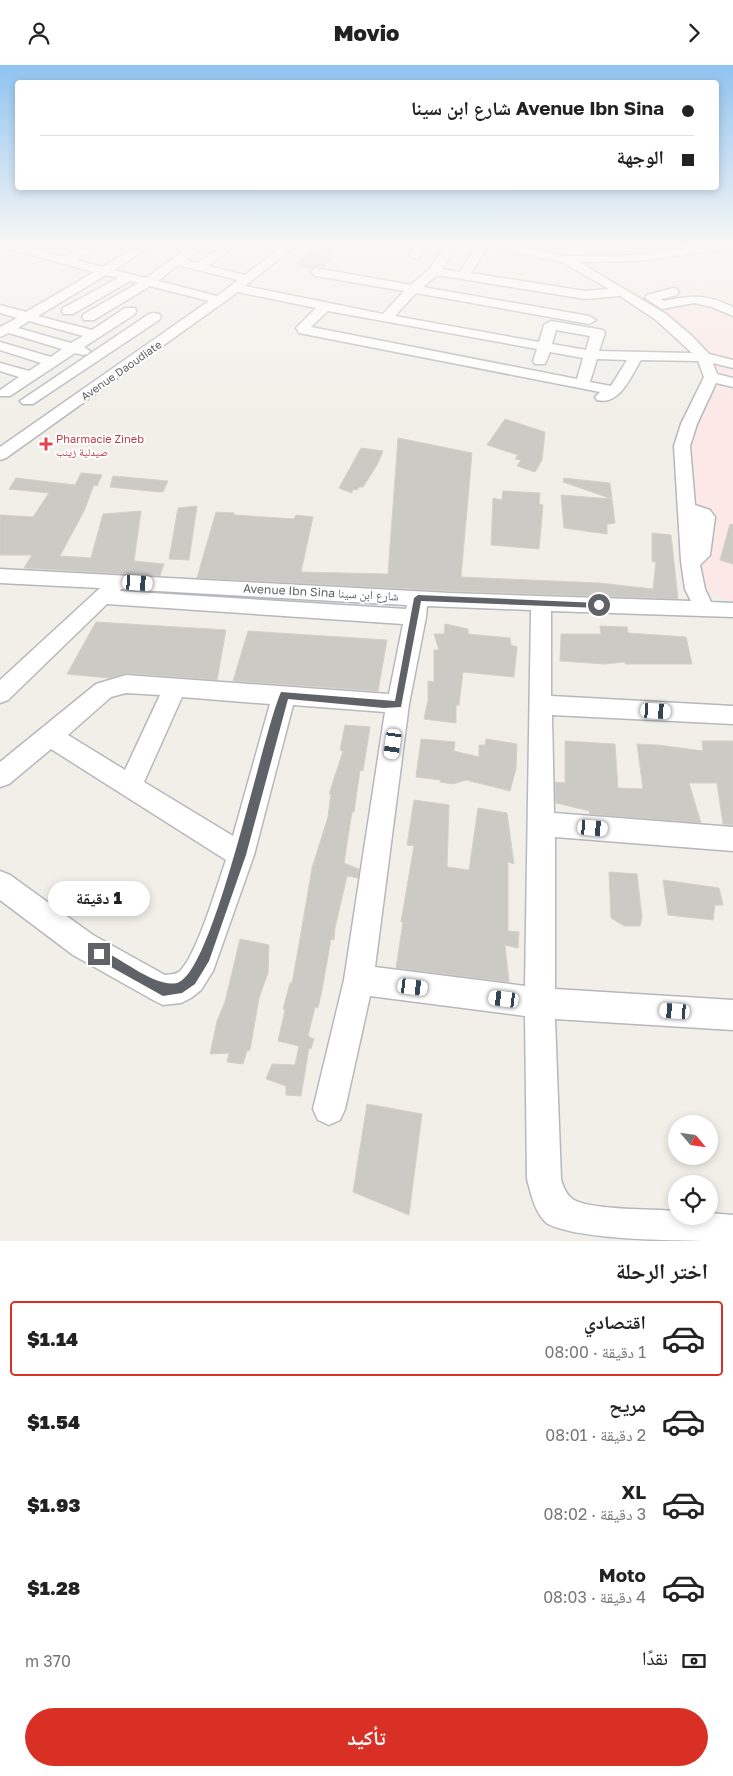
<!DOCTYPE html>
<html lang="ar">
<meta charset="utf-8">
<style>
:root{--surface:#fff;--page:#f2f2f2;--text:#222;--muted:#767676;--line:#e0e0e0;--accent:#d93025}
body{margin:0;font-family:"Golos Text","Noto Naskh Arabic",sans-serif;background:var(--page);color:var(--text);direction:rtl;height:100vh;display:flex;flex-direction:column;font-size:19px;white-space:nowrap}
*{box-sizing:border-box;margin:0}
p{font-size:16px;color:var(--muted)}
.icon{flex:none;width:28px;height:28px;fill:none;stroke:currentColor;stroke-width:2;stroke-linecap:round;stroke-linejoin:round}
.map{position:relative;height:1176px;overflow:hidden;direction:ltr}
.panel{display:flex;flex-direction:column;background:var(--surface);flex:1}
.panel>*{flex:none}
.top-card{position:absolute;left:15px;top:15px;width:704px;height:110px;border-radius:5px;box-shadow:0 2px 8px #0003;direction:rtl;display:grid;align-content:center;height:110px;padding:0 25px;background:var(--surface)}
.needle{width:32px;rotate:119deg}
.tools{position:absolute;left:668px;top:1050px;display:grid;gap:10px}
.tools a{display:grid;place-items:center;width:50px;height:50px;border-radius:50%;background:var(--surface);box-shadow:0 2px 8px #0003;font-size:25px}
.end{position:absolute;width:22px;height:22px;margin:-11px;border:6px solid #5f6368;background:#fff;box-shadow:0 0 0 2px #fff}
.from{border-radius:50%}
.bubble{position:absolute;height:35px;border-radius:18px;background:var(--surface);box-shadow:0 2px 8px #0003;font-size:16px;font-weight:800;line-height:35px;text-align:center;direction:rtl}
.car{position:absolute;width:15px;height:30px;margin:-15px -8px;border-radius:6px;box-shadow:0 0 4px 1px #0007;background:linear-gradient(#fff 24%,#345 0 40%,#fff 0 76%,#345 0 86%,#fff 0)}
.top-card b{display:flex;align-items:center;gap:18px;height:48px;font-size:19px}
.top-card b+b{border-top:1px solid var(--line)}
.top-card i{width:12px;height:12px;background:var(--text)}
ul{padding:0;list-style:none}
li{display:flex;align-items:center;gap:15px;height:75px;margin:0 10px 8px;padding:0 15px;border:2px solid transparent;border-radius:5px}
li div{flex:1}
li b{display:block;font-size:19px}
li em{font-style:normal;font-weight:800}
li.selected{border-color:var(--accent)}
li>.icon{width:45px;height:45px;stroke-width:1.5}
h2{padding:0 25px;font-size:22px;line-height:60px}
.pay{display:flex;align-items:center;gap:12px;height:55px;padding:0 25px;font-size:19px}
.pay p{margin-inline-start:auto}
.button{display:flex;gap:10px;margin-top:auto;padding:10px 25px}
.button a{flex:1;height:58px;border-radius:30px;background:var(--accent);color:#fff;font-size:20px;font-weight:800;line-height:58px;text-align:center}
header{display:flex;justify-content:space-between;align-items:center;height:65px;padding:0 25px;background:var(--surface);font-size:22px;font-weight:800}
.map>svg:first-child{display:block}
.medical{fill:#fce8e6}
.building{fill:#cccac5;stroke:#d6d1c6}
.lines{fill:none;stroke-linecap:round;stroke-linejoin:round}
.minor-casing{stroke:#b5b8bc;stroke-width:3}
.minor{fill:#fff;fill-rule:evenodd}
.route{fill:#5f6368}
.health-dot{fill:#e0444e;stroke:#fff;stroke-width:2}
.labels{text-anchor:middle;dominant-baseline:central;stroke-width:4;stroke-linejoin:round;paint-order:stroke}
.far-street-label{font-size:11px;fill:#5f6368;stroke:#fff}
.far-health-label{font-size:11px;fill:#be3a42;stroke:#fff;text-anchor:start}
.street-label{font-size:12px;fill:#5f6368;stroke:#fff}
</style>
<header><svg class="icon" aria-label="forward" viewBox="0 0 24 24"><path d="M9 5l7 7-7 7"/></svg>Movio<svg class="icon" aria-label="person" viewBox="0 0 24 24"><circle cx="12" cy="8" r="4"/><path d="M4 21q1-7 8-7t8 7"/></svg></header>
<div class="map">
<svg width="733" height="1176" viewBox="0 0 733 1176">
<rect width="100%" height="100%" fill="#f1efe8"/>
<path class="medical" d="M593,207L692,220L693,214L733,219V537H728L700,518L690,394L691,369L720,311L709,292Z"/>
<path class="building" d="M318,182H334L335,190L324,202L316,201L312,204L295,199Z
M505,354L545,367L542,395L535,407L517,401L521,395L515,394L518,390L487,380Z
M398,373L472,388L461,512L599,518L653,524L656,497L652,496V468L671,470L678,534L450,526L197,513L216,447L234,448V450L294,454L296,450L313,452L301,507L388,509Z
M361,383L383,386L377,400L363,422H359L357,425L353,424L352,428L339,423Z
M81,408L102,410L97,421L94,420L84,446L60,491L91,493L103,449L141,446L134,496L164,499L160,511L24,503L32,490H0V450L33,452L49,428L9,424L16,413L75,420Z
M113,411L168,416L163,427H160L110,422Z
M564,413L610,418L615,458L607,459V469L564,463L561,430L612,434L563,417Z
M503,426L540,428L539,439L543,440L539,484L491,480L493,433L502,435Z
M197,441L189,495L169,494L178,443Z
M730,459L733,460V499L720,495Z
M96,557L226,565L217,615L126,608L109,613L67,609Z
M445,559L468,564V569L510,573L511,580L517,582L514,612L463,607L459,640H456V658L424,654L428,635V616L434,617V585H439L434,569H444Z
M600,561L627,562L628,568L686,572L692,599H625V597L604,599L560,596L561,569H601Z
M248,566L387,575L378,626L233,616Z
M345,660L370,662L363,706L360,705L354,747H352L344,798L359,804L358,813L347,811L335,863L334,875L331,874L322,925L318,943L315,942L308,971L314,974L311,984L309,983L301,1031L286,1030V1021L266,1014L272,999L295,1000L299,981L278,976L285,945L283,944L290,918H292L298,885L312,803L328,752L331,729H329L343,686L340,685Z
M421,674L455,677L454,686L479,692V680H485L486,674L517,679L516,704L510,726L466,715L453,719L440,717L441,715L416,712Z
M565,676L615,679L618,723L643,724L637,679L658,680L703,686L702,676H733V760L723,759L717,718H689L701,758L589,749L590,746L556,738L555,717L565,718Z
M414,735L449,740L447,802L469,805L478,743L507,748L514,799L508,797V866L519,867L518,883L505,880L509,917L396,903L403,857H401L414,781L407,780Z
M609,807L637,809L642,852L640,861H624L611,853Z
M663,815L719,823L723,840H715L713,855L668,850Z
M240,874L269,880L268,908L259,933L250,985L247,986L243,999L227,997L229,988L210,989L217,956L225,937Z
M367,1039L422,1049L409,1150L353,1127Z"/>
<g class="lines">
<defs>
<path id="minor" d="M7,182H27L65,192L82,182H96L76,195L103,202L135,182H149L114,205L146,213L189,182H202L186,195L197,198L221,182H234L208,201L245,210L281,182H294L245,221L383,249L404,226L316,211L310,207L316,203L411,220L430,203L445,182H456L442,204L460,207L476,182H487L471,208L585,226L609,224L562,197L501,185L496,182H521L566,191L637,190L693,182H726L721,185L637,196L579,197L666,249L692,271L709,289L733,295V303L713,298L717,309L733,313V322L716,318L697,359L690,381L695,440L710,445L715,452L710,490L700,500L705,524L711,537L733,538V552L551,546V631L733,641V659L552,650L554,748L733,762V786L555,772V924L733,935V965L555,954L561,1114C563,1122 567,1132 576,1136C597,1145 651,1144 676,1146V1151H709V1148L733,1150V1176C689,1176 581,1176 548,1159C535,1149 531,1129 527,1114L525,951L370,931L345,1044L340,1055L329,1060L318,1055L313,1044L344,915L385,647L293,640L254,790L213,906L201,925L191,933L181,938L163,940L153,935L73,890L0,835V806L10,810L93,870L165,910C171,909 175,910 180,906C197,889 217,821 226,795L51,684L9,719L0,722V697L96,619L126,610L389,629L403,559L107,539L8,635L0,638V615L100,523L0,518V504L450,528L691,536L685,524L681,496L674,381L681,359L704,312L698,296L641,295C631,311 620,341 597,335L595,332L600,327L299,268L296,263L316,243L238,227L6,393L0,395V382L209,236L150,221L94,255H84L82,252L84,249L138,218L130,216L73,249H63L62,246L63,243L118,213L106,210L38,251L92,265L125,243H135L136,246L135,249L84,282L90,286L88,289L83,290L75,288L10,331H0V325L19,312L0,306V298L29,306L41,298L0,285V277L51,292L62,284L9,268L0,272V262L17,253L0,248V240L26,247L94,207L8,184ZM178,200L238,215L217,231L158,216ZM437,210L585,234L620,231L656,255L692,288L599,286L605,268L603,265L551,256L544,260L539,277L395,251L416,228L589,259L596,255L589,251L423,222ZM328,246L537,284L533,296L535,299H545L550,287L583,293L577,314L311,262ZM29,256L83,271L71,278L18,263ZM556,265L590,271L586,285L552,279ZM597,294L627,295L611,321L590,317ZM121,524L407,540L406,544L120,526ZM427,541L531,545L525,921L375,902L409,639L426,552ZM126,628L160,630L125,705L68,670L111,632ZM182,632L270,639L233,771L144,717Z
M416,182H427L419,193H411L409,191Z
M673,223L677,224L679,227L677,230L661,234L664,236C693,230 706,229 733,242V251L712,242L694,238L662,244L645,233L647,230Z
M154,248L159,249L161,252L159,255L33,339H23L20,336L149,249Z"/>
</defs>
<use href="#minor" class="minor-casing"/>
<use href="#minor" class="minor"/>
</g>
<linearGradient id="sky" x2="0" y2="1"><stop stop-color="#8fc3f1"/><stop offset="0.52" stop-color="#f9f8f5"/><stop offset="1" stop-color="#f9f8f5" stop-opacity="0"/></linearGradient>
<rect width="733" height="347" fill="url(#sky)"/>
<path class="route" d="M418,530L599,538L603,540L599,543L421,536L401,642L384,643L288,634L246,790L209,896L195,919L182,928L163,931L95,893L94,889L95,885L99,884C120,892 155,923 177,918C214,908 262,670 281,627L395,636L414,533Z"/>
<path class="health-dot" d="M43.5 371.5h5v5h5v5h-5v5h-5v-5h-5v-5h5z"/>
<g class="labels">
<g class="far-street-label">
<text transform="translate(121 305) rotate(-35)">Avenue Daoudiate</text>
</g>
<g class="far-health-label">
<text x="56" y="373">Pharmacie Zineb<tspan x="56" dy="13">صيدلية زينب</tspan></text>
</g>
<g class="street-label">
<text transform="translate(321 527) rotate(3)">Avenue Ibn Sina شارع ابن سينا</text>
</g>
</g>
</svg>
<div class="tools">
<a><svg class="needle" viewBox="-14 -14 28 28"><path d="M0-13l5 13h-10z" fill="#e53935"/><path d="M0 13l5-13h-10z" fill="#767676"/></svg></a>
<a><svg class="icon" aria-label="locate" viewBox="0 0 24 24"><circle cx="12" cy="12" r="6"/><path d="M12 2v4M12 18v4M2 12h4M18 12h4"/></svg></a>
</div>
<i class="end from" style="left:599px;top:540px"></i>
<i class="end" style="left:99px;top:889px"></i>
<div class="bubble" style="left:48px;top:816px;width:102px">1 دقيقة</div>
<i class="car" style="left:138px;top:518px;rotate:94deg"></i>
<i class="car" style="left:656px;top:646px;rotate:93deg"></i>
<i class="car" style="left:393px;top:679px;rotate:188deg"></i>
<i class="car" style="left:593px;top:763px;rotate:95deg"></i>
<i class="car" style="left:413px;top:922px;rotate:97deg"></i>
<i class="car" style="left:504px;top:934px;rotate:277deg"></i>
<i class="car" style="left:675px;top:946px;rotate:274deg"></i>
<div class="top-card">
<b><i class="from"></i>Avenue Ibn Sina شارع ابن سينا</b>
<b><i></i>الوجهة</b>
</div>
</div>
<section class="panel">
<h2>اختر الرحلة</h2>
<ul>
<li class="selected"><svg class="icon" aria-label="car" viewBox="0 0 24 24"><path d="M5 17H2v-5l4-1 3-4h7l3 4 3 1v5h-3M9 17h6M6 11h13"/><circle cx="7" cy="17" r="2"/><circle cx="17" cy="17" r="2"/></svg><div><b>اقتصادي</b><p>1 دقيقة · 08:00</p></div><em>$1.14</em></li>
<li><svg class="icon" aria-label="car" viewBox="0 0 24 24"><path d="M5 17H2v-5l4-1 3-4h7l3 4 3 1v5h-3M9 17h6M6 11h13"/><circle cx="7" cy="17" r="2"/><circle cx="17" cy="17" r="2"/></svg><div><b>مريح</b><p>2 دقيقة · 08:01</p></div><em>$1.54</em></li>
<li><svg class="icon" aria-label="car" viewBox="0 0 24 24"><path d="M5 17H2v-5l4-1 3-4h7l3 4 3 1v5h-3M9 17h6M6 11h13"/><circle cx="7" cy="17" r="2"/><circle cx="17" cy="17" r="2"/></svg><div><b>XL</b><p>3 دقيقة · 08:02</p></div><em>$1.93</em></li>
<li><svg class="icon" aria-label="car" viewBox="0 0 24 24"><path d="M5 17H2v-5l4-1 3-4h7l3 4 3 1v5h-3M9 17h6M6 11h13"/><circle cx="7" cy="17" r="2"/><circle cx="17" cy="17" r="2"/></svg><div><b>Moto</b><p>4 دقيقة · 08:03</p></div><em>$1.28</em></li>
</ul>
<div class="pay"><svg class="icon" aria-label="cash" viewBox="0 0 24 24"><path d="M3 7h18v10H3z"/><circle cx="12" cy="12" r="2"/></svg>نقدًا<p>370 m</p></div>
<div class="button"><a>تأكيد</a></div>
</section>
